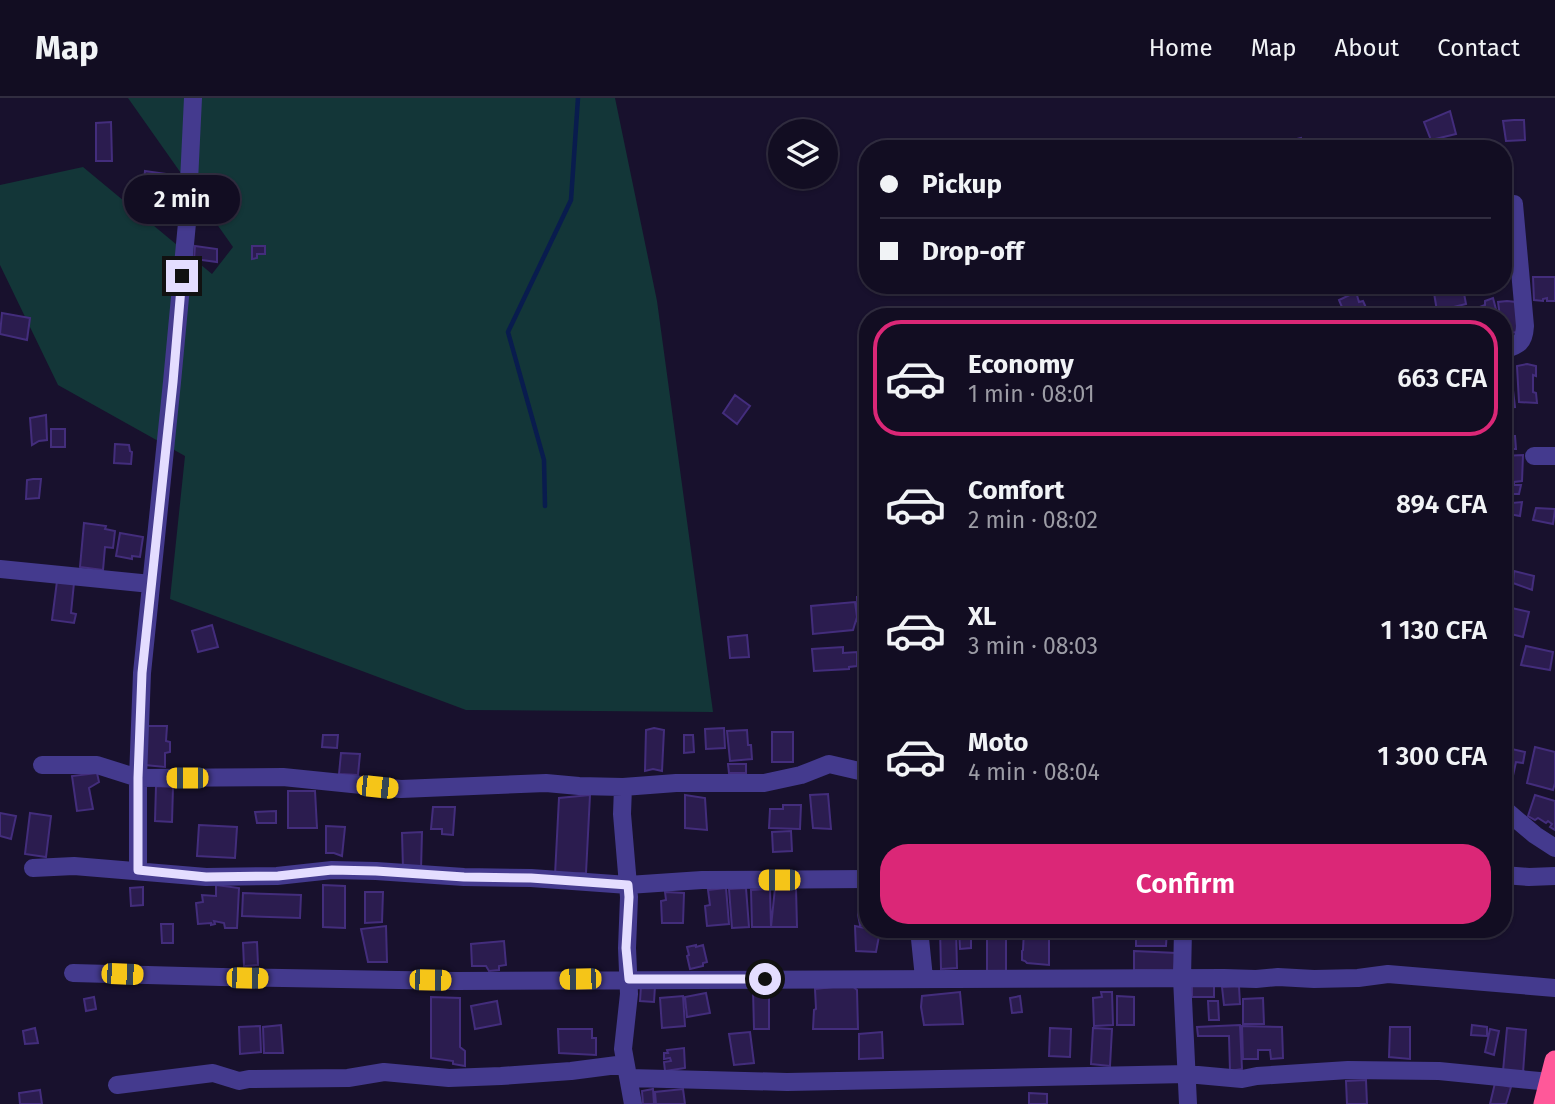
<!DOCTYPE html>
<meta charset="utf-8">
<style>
:root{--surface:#120d22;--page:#1b162a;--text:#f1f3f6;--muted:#9c9ca5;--line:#312d40;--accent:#db2777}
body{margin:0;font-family:"Fira Sans",sans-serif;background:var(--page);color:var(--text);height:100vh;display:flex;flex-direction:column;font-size:26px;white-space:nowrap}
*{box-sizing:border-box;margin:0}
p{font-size:23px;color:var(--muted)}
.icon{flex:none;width:38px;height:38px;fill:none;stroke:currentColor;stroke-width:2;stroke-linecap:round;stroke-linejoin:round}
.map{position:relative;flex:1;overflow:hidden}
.side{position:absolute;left:859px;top:210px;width:653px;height:630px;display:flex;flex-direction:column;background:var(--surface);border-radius:28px;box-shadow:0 2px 5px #0004,0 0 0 2px var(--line)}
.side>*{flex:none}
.guide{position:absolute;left:859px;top:42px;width:653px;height:154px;border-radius:28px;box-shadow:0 2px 5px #0004,0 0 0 2px var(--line);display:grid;align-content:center;height:154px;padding:0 21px;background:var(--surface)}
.fabs{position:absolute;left:768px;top:21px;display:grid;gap:14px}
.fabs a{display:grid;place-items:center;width:70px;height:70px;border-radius:50%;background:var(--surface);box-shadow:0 2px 5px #0004,0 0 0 2px var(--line);font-size:35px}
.end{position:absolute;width:32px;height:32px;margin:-16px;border:9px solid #e4ddff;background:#111;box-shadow:0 0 0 4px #111}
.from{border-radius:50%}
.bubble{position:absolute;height:49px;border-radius:24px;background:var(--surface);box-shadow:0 2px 5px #0004,0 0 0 2px var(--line);font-size:23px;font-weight:600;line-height:49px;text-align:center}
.car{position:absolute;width:21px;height:42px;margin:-21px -10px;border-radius:9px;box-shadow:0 0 5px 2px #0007;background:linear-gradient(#f5c518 24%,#345 0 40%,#f5c518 0 76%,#345 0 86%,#f5c518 0)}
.guide b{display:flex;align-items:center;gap:24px;height:66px;font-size:26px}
.guide b+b{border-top:2px solid var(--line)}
.guide i{width:18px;height:18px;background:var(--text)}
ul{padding:12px 0 0;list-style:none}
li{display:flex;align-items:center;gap:21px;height:116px;margin:0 14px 10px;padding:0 7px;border:4px solid transparent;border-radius:28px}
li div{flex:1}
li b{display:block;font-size:26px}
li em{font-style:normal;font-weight:600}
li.selected{border-color:var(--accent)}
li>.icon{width:63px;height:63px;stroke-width:1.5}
.action{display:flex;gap:14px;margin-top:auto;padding:14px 21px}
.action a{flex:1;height:80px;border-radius:28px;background:var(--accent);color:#fff;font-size:28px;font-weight:600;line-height:80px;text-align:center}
header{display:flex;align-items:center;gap:42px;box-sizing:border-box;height:98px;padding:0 35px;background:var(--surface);border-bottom:2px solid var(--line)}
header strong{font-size:33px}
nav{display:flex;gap:38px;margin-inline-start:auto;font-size:24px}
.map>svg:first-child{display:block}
.green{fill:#133638}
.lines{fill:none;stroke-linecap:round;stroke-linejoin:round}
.stream{stroke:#091c4e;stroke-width:4.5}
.building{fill:#2b1c4f;stroke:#432d7c;stroke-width:2}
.minor{stroke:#443a8e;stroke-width:18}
.highway{stroke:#ff5899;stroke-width:21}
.route{stroke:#e4ddff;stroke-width:9}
</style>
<header>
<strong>Map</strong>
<nav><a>Home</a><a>Map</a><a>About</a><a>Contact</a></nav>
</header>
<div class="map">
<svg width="1555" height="1006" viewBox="0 0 1555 1006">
<rect width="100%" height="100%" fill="#18112d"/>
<path class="green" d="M128,0H615L657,203L713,614L466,612L170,501L185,358L58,287L0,167V87L83,69L212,176L233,149Z"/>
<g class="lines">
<path class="stream" d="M545,408L544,362L508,234L571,102L578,0"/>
</g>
<path class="building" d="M1450,13L1456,36L1431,42L1424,24Z
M1514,22H1524L1525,42L1506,43L1503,23Z
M111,24L112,63H96V25Z
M1301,40L1302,51H1263L1262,49Z
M145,73L174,77L173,96L143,93Z
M195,148L217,151V164L194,161Z
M252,148H265V156H257V160L252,161Z
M1533,179H1555V203H1547V200L1543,201V203L1534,202Z
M1463,190L1466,206L1437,213L1434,195Z
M1356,194L1359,204L1363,203L1368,214L1357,219H1346L1339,202Z
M1493,200L1498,219H1477L1474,211L1485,207V203Z
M1507,203L1516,204L1518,234L1509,235L1507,231H1503V219H1500L1498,204Z
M1461,211L1470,212L1472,219H1452L1451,214Z
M2,215L30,220L27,242L0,236Z
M1527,266L1536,268V278L1533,277V294L1536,295L1537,305L1519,304L1517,268Z
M1513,292L1515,309L1504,310L1503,294Z
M735,297L750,308L737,326L723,315Z
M1503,316H1511L1512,338H1515L1516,351H1503Z
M46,317L47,342L39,343L32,347L30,320Z
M51,331H65V349H51Z
M115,346L129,347L130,353L132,354L131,366L114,365Z
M1523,357L1522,383L1514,384V387H1521L1519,396H1511L1512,405L1522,404L1520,418L1503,415V358Z
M33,381H41L39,400L26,401L27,382Z
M859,395H868V416H859Z
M1536,410L1555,411L1553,426L1533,422Z
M84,425L106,428L105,431L115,433L113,450L105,449L103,472L80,469Z
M120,435L143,439L140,459L132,458V461L116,458Z
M1514,473L1534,478L1532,492L1513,485Z
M57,483L74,485L71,515L76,516L74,525L52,522Z
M857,499H868V532H858Z
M855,504L857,519L853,532L813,536L811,508Z
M1503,508L1529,514L1523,539L1503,534Z
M212,527L218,549L198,554L192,533Z
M747,537L749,559L730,560L728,539Z
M1526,548L1553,554L1550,572L1521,567Z
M843,549V555L857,554V568L849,569V571L814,573L812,551Z
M146,628H167L166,643L170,644V654L165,655V669L145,667Z
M654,630L664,632L662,673L653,671L645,673L646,632Z
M724,630L725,650L706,651L705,631Z
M747,632L748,647H751L752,661L730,663L727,633Z
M772,634H793V664H772Z
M323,637H338L337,650L322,649Z
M684,637H693L694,654L684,655Z
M1503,649L1525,654L1523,665L1516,664L1511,687L1503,686Z
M1535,649L1555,654V685L1553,692L1527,685Z
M341,655L360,656L358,677L339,676Z
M728,666H746V675H729Z
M97,675L99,684L89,690L93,711L77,713L72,678Z
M156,688L173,689L172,724L155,723Z
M288,693H315L317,730H288Z
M828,696L831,731L813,730L810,697Z
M590,697L586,775L555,777L559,700Z
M685,697L705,700L707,732L685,730Z
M1535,697L1555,703V732L1550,729L1552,726L1548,723L1546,725L1538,720L1535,722L1528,718Z
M783,707H801L800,731L769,730L770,711H783Z
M433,709H455L453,737L442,736V731H431Z
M276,713V725H257L255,714Z
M0,715L16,718L11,741L0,738Z
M30,715L51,718L46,759L25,756Z
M199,727L237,729L235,760L197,758Z
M326,728L345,729L342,758L334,755H326Z
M791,733L792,753L773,754L772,734Z
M422,734L421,772L403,771L402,735Z
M216,787L239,790L237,830H225L224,825L214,823L215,826L211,827V825L198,826L196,805L203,804L202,797L216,798Z
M323,787L345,788V830L323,829Z
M143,789V807L131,808L130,790Z
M726,790L729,826L707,828L705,808L710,807L708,792Z
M746,790L749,829L732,830L729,791Z
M775,790H796L797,829H771Z
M770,791L771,829H752L751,792Z
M860,792L868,793V808H860Z
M365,794H383L382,824L365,825Z
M665,794L684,795L683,825H662L661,803L666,802Z
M243,795L301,797L300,820L242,818Z
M859,810H868V827H860L858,817Z
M161,826H173V845H162Z
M386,828L387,864H368L361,831Z
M855,828L880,833L876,854L856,853Z
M940,831H956L957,870L941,871Z
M959,831H971V850L960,851Z
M1136,831H1167L1166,848H1136Z
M987,832L1006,833V873H987Z
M1024,832H1049V867L1027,865L1025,863L1022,862V853L1023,852Z
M504,843L506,867L499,868V872L489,873L486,868H472L471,846Z
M257,844L258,867L244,868L243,845Z
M696,847V849L703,847L707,864L703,865V868L690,871L687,858L689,857L687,849Z
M1134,853L1176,855L1174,873L1134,872Z
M1192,886L1214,887V899H1192Z
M851,887L857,892L858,931H813L814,912L816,911L815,891Z
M641,888H655L654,904L640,903Z
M1239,888L1240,906L1224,907L1222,889Z
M753,891L769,892V931H754Z
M960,894L963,926L924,927L921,909L922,898Z
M1101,894H1112L1113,927L1094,928L1093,900L1102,899Z
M706,895L710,915L687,919L685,899Z
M683,898L685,928L662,930L660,900Z
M1020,898L1022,914L1012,915L1010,900Z
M1117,898L1134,899V927H1117Z
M94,899L96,911L86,913L84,901Z
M431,899L460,900V949L465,953V968L453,966V963L431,960Z
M1263,900L1264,926H1243V901Z
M497,903L501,926L475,931L471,908Z
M1208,903H1218L1219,922H1209Z
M281,927L283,955H264L263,929Z
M1240,927L1242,971L1230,973L1229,938H1198L1197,929Z
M1472,927L1487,929V938L1471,937Z
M260,928L261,954L240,956L239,929Z
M1242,928L1282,929L1283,960L1271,961L1270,952H1258V961H1243Z
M1390,929H1410V961L1389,959Z
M35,930L38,945L25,946L23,933Z
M1050,930L1071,931L1070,959L1049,958Z
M1093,930L1112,931L1110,968L1091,966Z
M1507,930L1526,932L1523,975L1503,973Z
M558,931H592V940H596V957L559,955Z
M1490,931L1499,933L1494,957L1485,954Z
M750,934L754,965L734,967L729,936Z
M882,934L883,960L859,961V936Z
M684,950L685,970L665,973L664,964L671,963L670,960L664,961V955H668L667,952Z
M1366,982L1367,1006H1347L1346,983Z
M1495,985L1511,989L1506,1006H1490Z
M653,991L654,1006H643L642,993Z
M683,991L685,1006H656L655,994Z
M40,992L42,1006H20L19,995Z
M1029,995L1047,996V1006H1029Z"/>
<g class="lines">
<path class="minor" d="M1503,252C1518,247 1524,246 1525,228L1514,106
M1534,358H1555
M0,471L151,486
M42,667H97L138,680L283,679L401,691L546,685L579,688L623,689L622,716L629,799L627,850L629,896L623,951L633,1006
M623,689L676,685H764L801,677L829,666L868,675
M1503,710L1535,737L1555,750
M33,770L74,768L206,779L277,778L332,772L376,773L464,779L531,780L628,787L702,782L868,781
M138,772V680L142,575L172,284L187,125L193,0
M1503,777L1529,779L1555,778
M919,831L924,880
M1183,831L1182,880L1188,1006
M73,875L221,879L456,883L1224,880L1256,881L1278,879L1314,881L1358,880L1388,876L1555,890
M629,980L787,984L1187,976L1242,981L1257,978L1348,972L1439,973L1550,984
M117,987L213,975L239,983L249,981L348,980L384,974L449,980L501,978L571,973L625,966"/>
<path class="highway" d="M1544,1006L1555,963"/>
</g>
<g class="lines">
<path class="route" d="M182,178L173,284L142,575L138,680V772L206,779L278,778L332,772L376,773L464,779L531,780L628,787L629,799L626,850L629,881H765"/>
</g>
</svg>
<div class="fabs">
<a><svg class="icon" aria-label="layers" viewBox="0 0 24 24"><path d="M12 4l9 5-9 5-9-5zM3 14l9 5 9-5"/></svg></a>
</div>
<i class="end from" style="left:765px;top:881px"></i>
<i class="end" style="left:182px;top:178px"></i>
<div class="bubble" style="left:124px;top:77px;width:116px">2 min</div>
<i class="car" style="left:187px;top:680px;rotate:270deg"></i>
<i class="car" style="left:377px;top:689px;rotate:96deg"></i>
<i class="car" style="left:779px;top:782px;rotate:270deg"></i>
<i class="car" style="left:122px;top:876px;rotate:92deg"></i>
<i class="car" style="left:247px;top:880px;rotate:91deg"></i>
<i class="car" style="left:580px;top:881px;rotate:269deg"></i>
<i class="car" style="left:430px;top:882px;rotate:91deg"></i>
<div class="guide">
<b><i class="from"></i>Pickup</b>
<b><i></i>Drop-off</b>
</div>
<section class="side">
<ul>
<li class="selected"><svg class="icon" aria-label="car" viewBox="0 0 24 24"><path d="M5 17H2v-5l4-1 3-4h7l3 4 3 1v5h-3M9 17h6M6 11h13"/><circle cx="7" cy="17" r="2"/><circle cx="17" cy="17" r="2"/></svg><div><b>Economy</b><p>1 min · 08:01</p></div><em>663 CFA</em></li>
<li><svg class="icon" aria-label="car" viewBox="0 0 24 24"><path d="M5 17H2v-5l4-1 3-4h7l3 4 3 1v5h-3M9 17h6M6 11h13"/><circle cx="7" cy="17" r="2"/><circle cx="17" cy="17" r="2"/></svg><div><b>Comfort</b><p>2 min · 08:02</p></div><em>894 CFA</em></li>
<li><svg class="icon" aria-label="car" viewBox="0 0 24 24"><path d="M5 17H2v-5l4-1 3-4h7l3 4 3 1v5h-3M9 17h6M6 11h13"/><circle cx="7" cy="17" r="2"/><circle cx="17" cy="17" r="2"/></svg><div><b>XL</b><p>3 min · 08:03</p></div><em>1 130 CFA</em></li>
<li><svg class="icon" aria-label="car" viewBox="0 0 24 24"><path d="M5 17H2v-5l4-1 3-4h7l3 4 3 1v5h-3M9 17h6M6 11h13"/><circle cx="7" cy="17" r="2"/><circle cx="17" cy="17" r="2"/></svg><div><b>Moto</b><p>4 min · 08:04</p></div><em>1 300 CFA</em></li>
</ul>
<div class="action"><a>Confirm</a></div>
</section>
</div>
